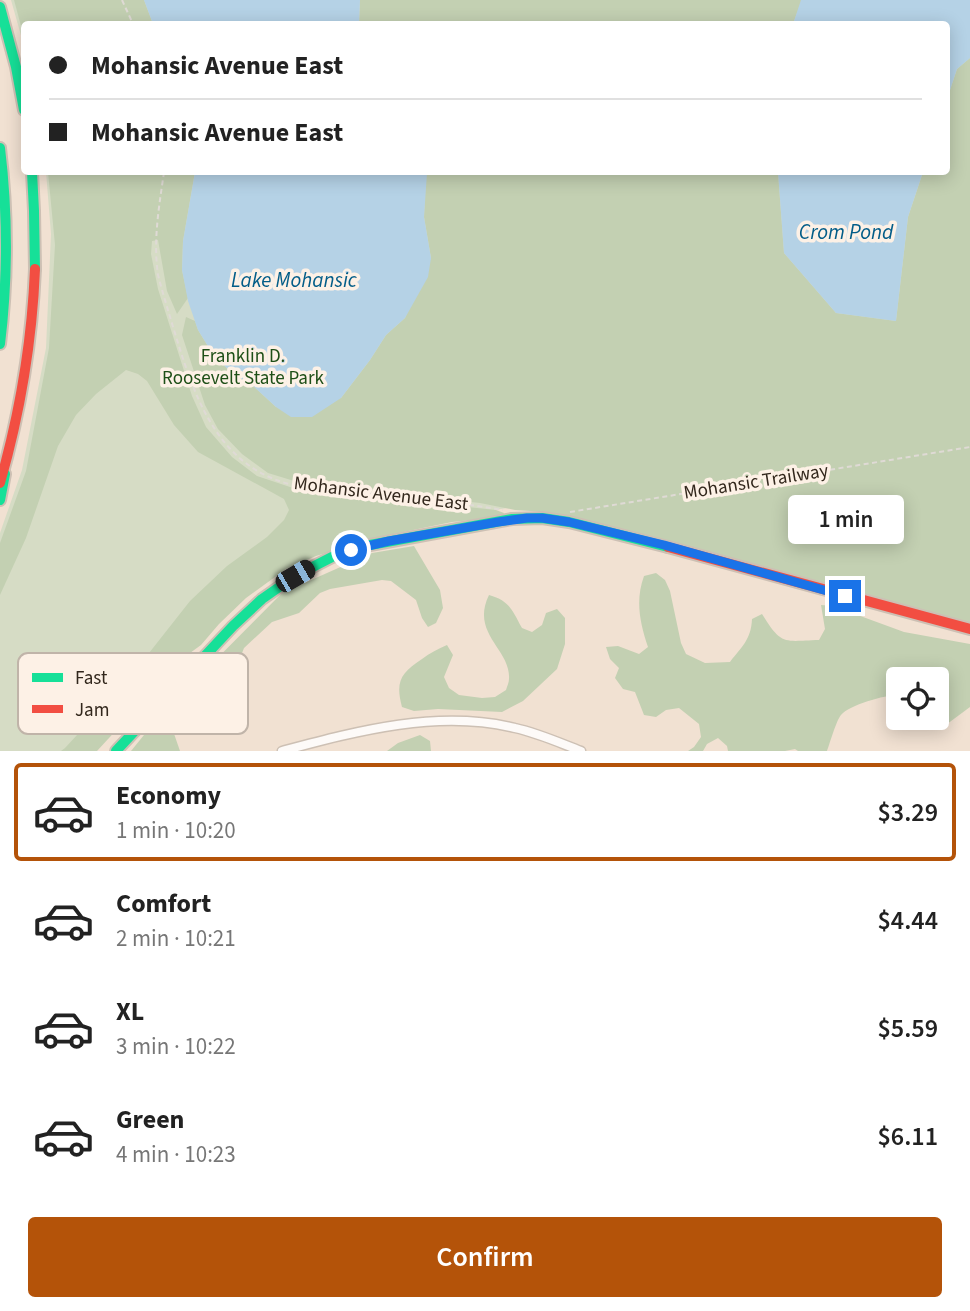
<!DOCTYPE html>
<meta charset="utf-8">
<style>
:root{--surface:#fff;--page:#f6f6f6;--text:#222;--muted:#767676;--line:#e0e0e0;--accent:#b45309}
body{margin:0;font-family:"Source Sans 3",sans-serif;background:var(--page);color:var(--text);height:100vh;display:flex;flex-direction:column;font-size:26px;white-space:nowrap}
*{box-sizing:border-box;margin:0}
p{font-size:23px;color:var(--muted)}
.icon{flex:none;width:38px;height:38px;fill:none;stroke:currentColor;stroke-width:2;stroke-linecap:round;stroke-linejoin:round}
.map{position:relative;height:751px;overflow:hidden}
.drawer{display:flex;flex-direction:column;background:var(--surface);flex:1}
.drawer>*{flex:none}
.banner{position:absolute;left:21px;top:21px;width:929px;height:154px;border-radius:7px;box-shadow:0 4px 18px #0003;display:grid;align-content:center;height:154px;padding:0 28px;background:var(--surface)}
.fabs{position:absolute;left:886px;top:667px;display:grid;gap:14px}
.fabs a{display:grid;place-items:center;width:63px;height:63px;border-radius:7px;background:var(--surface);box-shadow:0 4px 18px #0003;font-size:35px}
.end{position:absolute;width:32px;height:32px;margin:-16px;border:9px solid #1a73e8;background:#fff;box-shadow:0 0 0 4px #fff}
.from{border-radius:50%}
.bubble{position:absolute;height:49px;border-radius:7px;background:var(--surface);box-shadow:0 4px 18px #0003;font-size:23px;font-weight:600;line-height:49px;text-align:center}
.car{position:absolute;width:21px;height:42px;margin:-21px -10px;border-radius:9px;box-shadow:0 0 5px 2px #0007;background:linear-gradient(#222 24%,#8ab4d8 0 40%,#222 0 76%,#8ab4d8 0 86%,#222 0)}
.banner b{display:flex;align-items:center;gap:24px;height:66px;font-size:26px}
.banner b+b{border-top:2px solid var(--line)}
.banner i{width:18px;height:18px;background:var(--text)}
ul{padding:12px 0 0;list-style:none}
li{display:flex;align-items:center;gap:21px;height:98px;margin:0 14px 10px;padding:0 14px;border:4px solid transparent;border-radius:7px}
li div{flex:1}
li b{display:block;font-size:26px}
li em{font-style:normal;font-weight:600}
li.selected{border-color:var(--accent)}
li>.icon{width:63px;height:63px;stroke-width:1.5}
.cta{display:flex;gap:14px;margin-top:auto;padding:14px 28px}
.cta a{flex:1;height:80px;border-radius:7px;background:var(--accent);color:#fff;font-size:28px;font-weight:600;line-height:80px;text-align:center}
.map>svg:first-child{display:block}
.green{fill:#d6dcc5}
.forest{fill:#c3d0b2}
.water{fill:#b5d2e6}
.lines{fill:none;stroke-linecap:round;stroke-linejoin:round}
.stream{stroke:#b5d2e6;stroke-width:2.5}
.street-casing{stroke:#cdc0b4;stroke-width:11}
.fast-casing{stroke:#cdc0b4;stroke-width:14}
.jam-casing{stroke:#cdc0b4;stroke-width:14}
.path{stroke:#dfdad5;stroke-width:2;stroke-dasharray:5 3.5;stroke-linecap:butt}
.street{stroke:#fdfaf8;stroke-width:8}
.fast{stroke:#16e098;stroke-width:10}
.jam{stroke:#f24e42;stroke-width:10}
.route{stroke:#1a73e8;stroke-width:9}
.labels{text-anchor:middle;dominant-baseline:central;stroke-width:7;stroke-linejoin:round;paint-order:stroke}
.park-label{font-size:19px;fill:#1e4f17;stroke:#fdf1e6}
.street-label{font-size:19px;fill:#32271c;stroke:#fdf1e6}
.water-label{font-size:21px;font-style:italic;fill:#035d88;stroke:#fdf1e6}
.key{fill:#fdf1e6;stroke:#c0b4a9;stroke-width:2}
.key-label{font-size:19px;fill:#32271c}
</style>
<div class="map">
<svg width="970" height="751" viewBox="0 0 970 751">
<rect width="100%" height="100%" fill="#f1e1d2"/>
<path class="green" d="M11,0H970V486L567,498L368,531L304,554L251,587L92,751H0V533L22,470L46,348L51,234L46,172H947V24H24V46Z"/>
<path class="forest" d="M14,0H144L153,24H24V37Z
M360,0H802L793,24H359Z
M970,58V625L547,512L515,510L480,503L304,484L268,473L242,454L218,429L205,405L182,335L186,317L195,321L198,330L214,356L233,374L251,384L276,407L341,398L370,360L386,335L405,318L431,258L424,217L426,172H778L784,253L836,313L896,321L908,217L923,172H947V99L957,69Z
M48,172H195L183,241L182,270L188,298L177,314L167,291L158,240L152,241L151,254L158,289L192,396L206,427L232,457L257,476L296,489L496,510L504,513L502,517L452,522L379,537L316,556L286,569L246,598L219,624L201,645L190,653L173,663L167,683L145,699L97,751H61L65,748L127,681L190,601L227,566L267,537L284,520L289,510L284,499L198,452L174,425L147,381L138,374L126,370L96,394L76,415L58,446L26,538L0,595V543L26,471L49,348L55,245Z
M414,546L440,590L443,608L436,623L428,627L422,618L416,600L391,581L382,580L330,589L320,593L299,613L272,622L244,648L235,671L233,680L240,697L235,703C228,701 220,697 213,696C200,695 177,714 171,725L180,751H131L157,719L282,593L372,553Z
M656,573L665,580L670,591L681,643L686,654L705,663L730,662C742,646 751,640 752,619L762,614C782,646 783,641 819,640L825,629L821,605L833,606L904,632L970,644V707L939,730L929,724L931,718H936V679H898V695C885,695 849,705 841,715C836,721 830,743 827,751H798L795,749L785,751H728L727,746L718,738L707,744L703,751H688L694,747L701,737L699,724L679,708L666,710L656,717L644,715L635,692L623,689L615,678L619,668L610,659L606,647L618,646L639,654L648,647C640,623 635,601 644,576Z
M489,595C510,601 512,610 522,628L532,632L542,625L546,613L557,609L565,618V644L557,669L523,701L502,712L438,709L414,711L402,707C395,681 401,673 422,659C430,653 438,649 447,645L453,655L444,677L449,688L459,695L482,698L495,697L506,690C507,686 509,683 509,679C511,649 470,634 489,595Z
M420,735L430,741L431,751H387L398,743Z"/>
<path class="water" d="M144,0H360L359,24H153Z
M801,0H970V58L957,69L947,99V24H793Z
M195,172H426L427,173L424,217L431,258L428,277L405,318L386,335L370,360L341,398L312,417H291L276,407L251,384L233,374L214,356L198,330L188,301L182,270L183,241Z
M778,172H923L908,217L896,321L836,313L784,253Z"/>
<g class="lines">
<path class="stream" d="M427,173L431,172"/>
<defs>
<path id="street" d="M282,751C357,731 438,709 515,728C538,733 560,743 581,751"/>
<path id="fast" d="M0,7L16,67L24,110
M0,148C8,214 8,278 0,344
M32,172L34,211L35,269
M0,500L5,474
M116,751L233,626L262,599L295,576L332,557L370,545L512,519L542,518L569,522L668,547"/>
<path id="jam" d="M0,483C20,413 32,342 35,269
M668,547L970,629"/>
</defs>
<use href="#street" class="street-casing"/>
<use href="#fast" class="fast-casing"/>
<use href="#jam" class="jam-casing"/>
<path class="path" d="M122,0L133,24
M164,172C159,207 153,240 158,275C164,298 171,320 178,343C197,404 221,466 289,484L452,502L503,510
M570,512L970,447"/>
<use href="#street" class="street"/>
<use href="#fast" class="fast"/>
<use href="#jam" class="jam"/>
</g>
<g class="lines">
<path class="route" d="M351,550L389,541L498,522L527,518H542L569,522L664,545L845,596"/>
</g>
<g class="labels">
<g class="park-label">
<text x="243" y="356">Franklin D.<tspan x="243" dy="22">Roosevelt State Park</tspan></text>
</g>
<g class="street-label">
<text transform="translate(756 482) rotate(-9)">Mohansic Trailway</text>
<text transform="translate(381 494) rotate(7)">Mohansic Avenue East</text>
</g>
<g class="water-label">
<text x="846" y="232">Crom Pond</text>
<text x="294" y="280">Lake Mohansic</text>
</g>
</g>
<rect x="18" y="653" width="230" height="81" rx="10" class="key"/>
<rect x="32" y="673" width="31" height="9" fill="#16e098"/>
<rect x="32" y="705" width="31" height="8" fill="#f24e42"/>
<g class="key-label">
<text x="75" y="684">Fast</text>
<text x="75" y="716">Jam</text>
</g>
</svg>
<div class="fabs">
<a><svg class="icon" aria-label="locate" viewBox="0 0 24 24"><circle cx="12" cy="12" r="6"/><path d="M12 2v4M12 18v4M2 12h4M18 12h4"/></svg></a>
</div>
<i class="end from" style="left:351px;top:550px"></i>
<i class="end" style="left:845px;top:596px"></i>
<div class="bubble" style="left:788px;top:495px;width:116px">1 min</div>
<i class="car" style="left:295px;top:576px;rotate:60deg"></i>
<div class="banner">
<b><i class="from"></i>Mohansic Avenue East</b>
<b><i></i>Mohansic Avenue East</b>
</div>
</div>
<section class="drawer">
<ul>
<li class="selected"><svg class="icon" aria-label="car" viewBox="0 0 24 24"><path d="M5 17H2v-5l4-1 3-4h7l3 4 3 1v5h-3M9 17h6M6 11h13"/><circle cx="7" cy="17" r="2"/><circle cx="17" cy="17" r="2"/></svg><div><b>Economy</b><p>1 min · 10:20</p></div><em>$3.29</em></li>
<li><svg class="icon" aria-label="car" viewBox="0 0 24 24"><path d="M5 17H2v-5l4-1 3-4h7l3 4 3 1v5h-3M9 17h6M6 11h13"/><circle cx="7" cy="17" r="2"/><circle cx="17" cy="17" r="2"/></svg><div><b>Comfort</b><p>2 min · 10:21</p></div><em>$4.44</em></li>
<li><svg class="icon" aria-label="car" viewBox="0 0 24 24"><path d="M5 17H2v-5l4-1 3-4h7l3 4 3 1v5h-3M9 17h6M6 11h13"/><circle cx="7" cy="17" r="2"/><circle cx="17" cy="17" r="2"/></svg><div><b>XL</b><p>3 min · 10:22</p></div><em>$5.59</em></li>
<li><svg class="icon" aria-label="car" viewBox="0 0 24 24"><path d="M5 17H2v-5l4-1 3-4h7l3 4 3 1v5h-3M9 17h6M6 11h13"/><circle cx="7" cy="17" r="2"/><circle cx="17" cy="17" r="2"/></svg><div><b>Green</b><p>4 min · 10:23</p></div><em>$6.11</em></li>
</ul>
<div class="cta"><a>Confirm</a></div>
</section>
